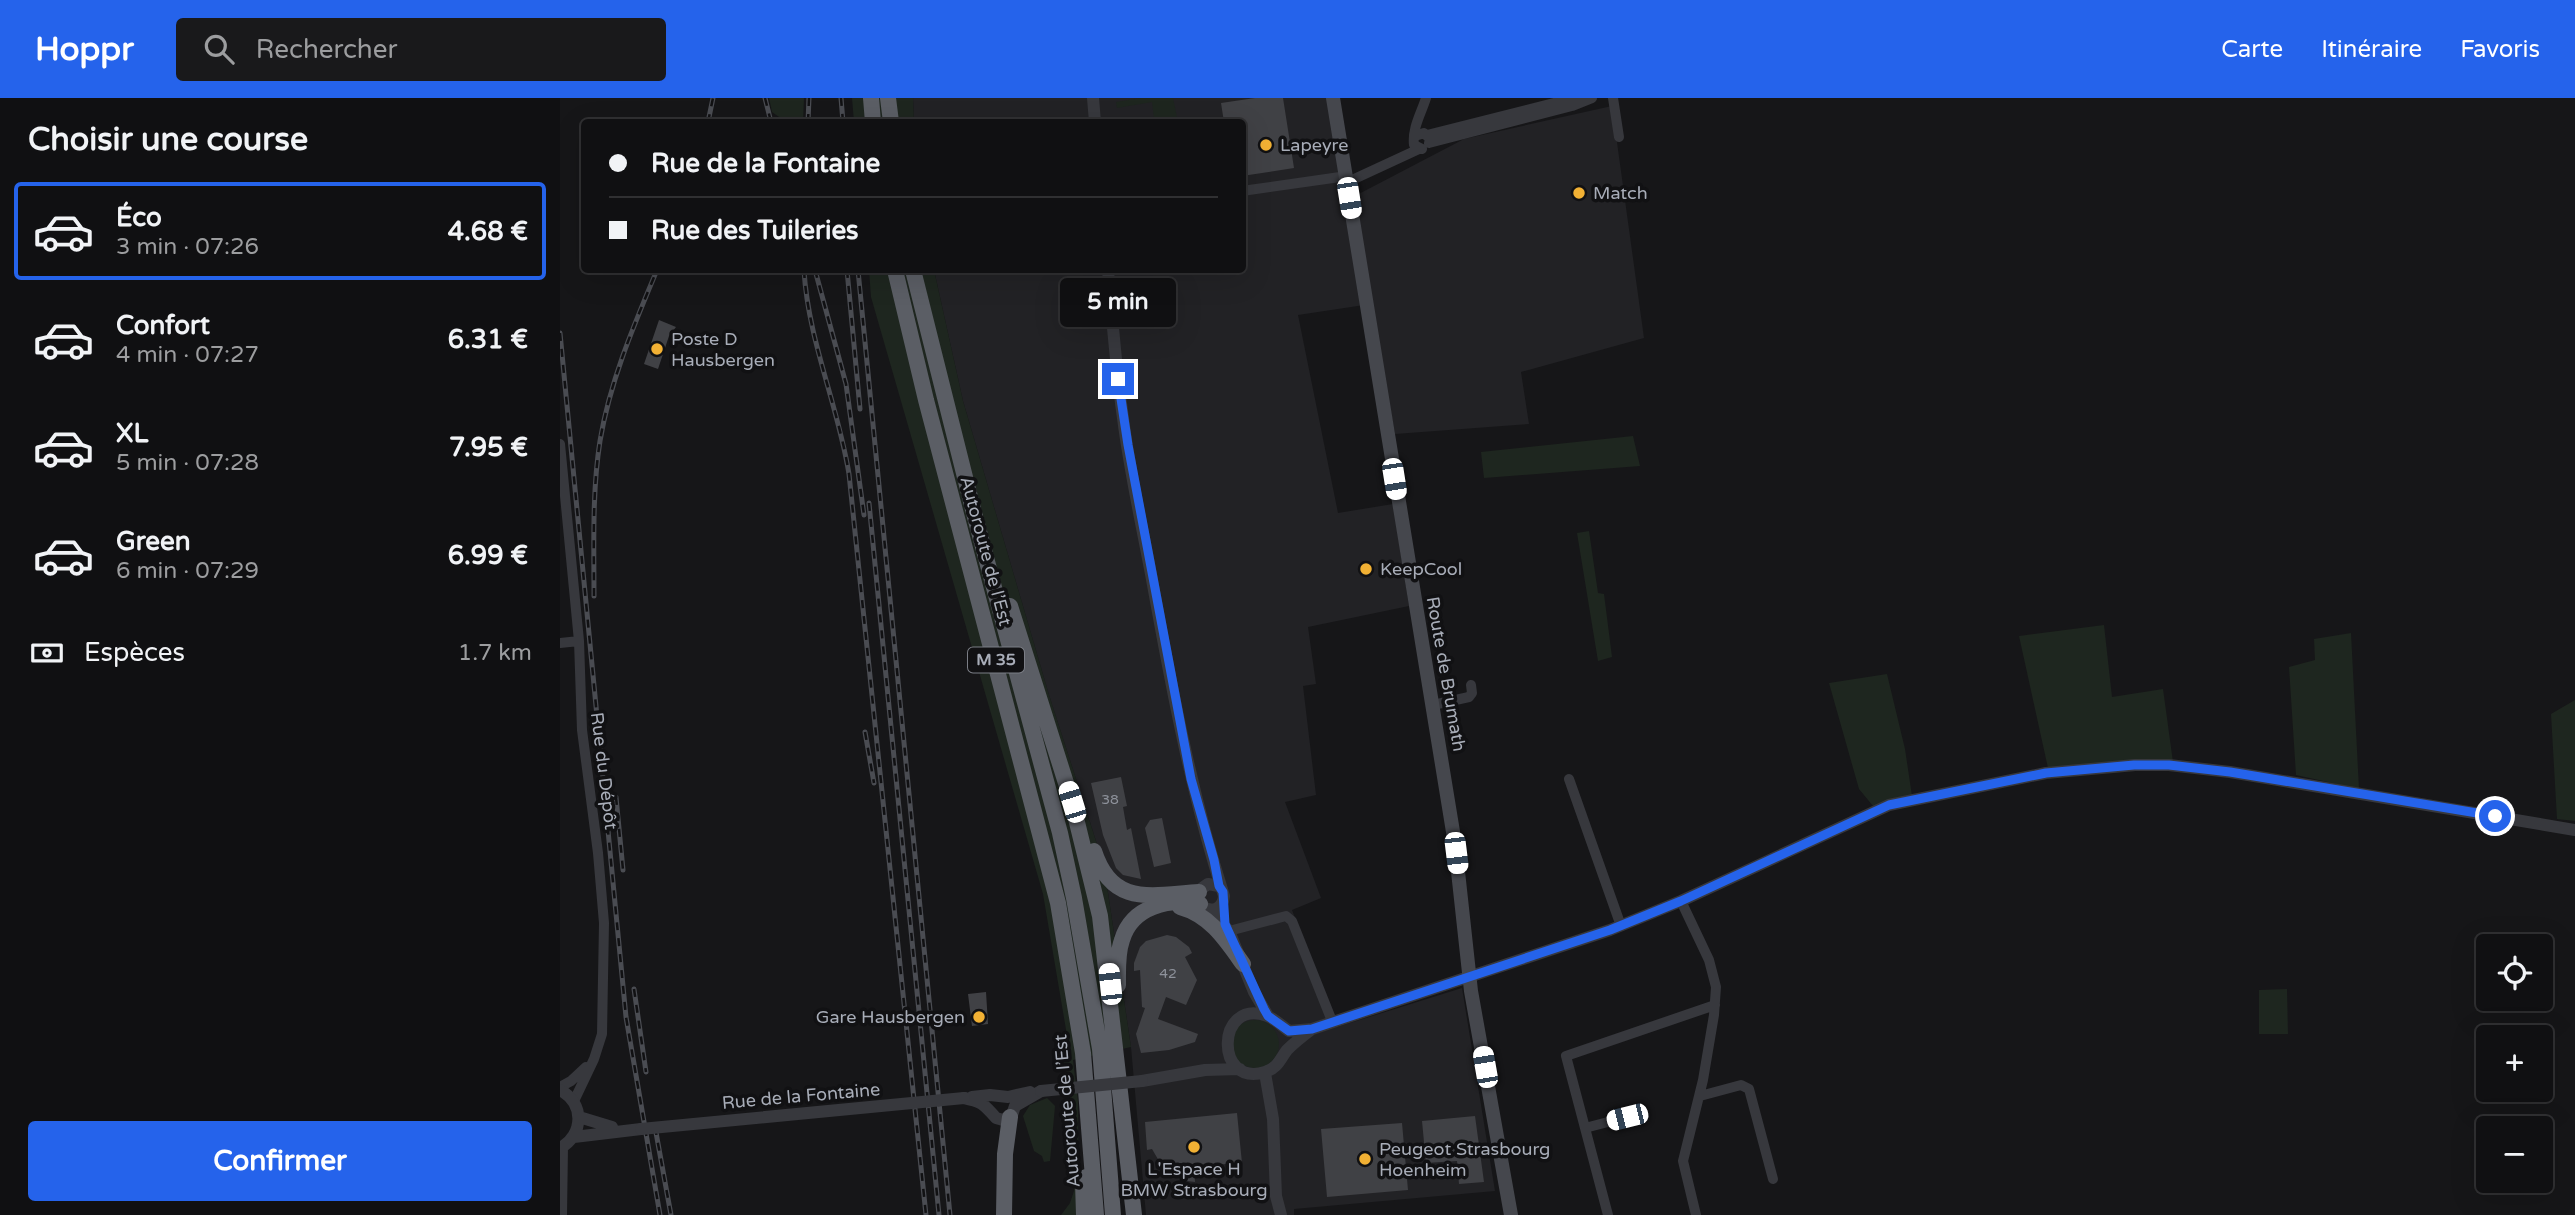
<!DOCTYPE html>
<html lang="fr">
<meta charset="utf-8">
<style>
:root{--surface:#101012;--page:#19191b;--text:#f1f3f6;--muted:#9c9d9f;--line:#303032;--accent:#2563eb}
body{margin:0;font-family:"Varela Round",sans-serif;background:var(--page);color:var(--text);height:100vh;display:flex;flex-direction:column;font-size:26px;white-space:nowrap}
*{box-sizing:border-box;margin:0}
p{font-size:23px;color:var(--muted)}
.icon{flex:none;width:38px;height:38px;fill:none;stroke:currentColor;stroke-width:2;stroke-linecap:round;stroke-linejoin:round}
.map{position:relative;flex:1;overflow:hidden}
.sheet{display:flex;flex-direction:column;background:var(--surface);width:560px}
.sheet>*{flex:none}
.top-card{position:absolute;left:21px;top:21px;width:665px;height:154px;border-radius:7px;box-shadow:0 7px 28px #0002,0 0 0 2px var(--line);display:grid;align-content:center;height:154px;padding:0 28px;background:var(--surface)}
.controls{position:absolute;left:1916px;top:836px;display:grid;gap:14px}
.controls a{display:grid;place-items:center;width:77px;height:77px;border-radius:7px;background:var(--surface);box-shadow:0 7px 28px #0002,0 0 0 2px var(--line);font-size:35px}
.end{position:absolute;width:32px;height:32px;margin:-16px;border:9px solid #2563eb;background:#fff;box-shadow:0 0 0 4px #fff}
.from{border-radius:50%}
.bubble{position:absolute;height:49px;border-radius:7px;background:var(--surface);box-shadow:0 7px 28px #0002,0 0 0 2px var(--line);font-size:23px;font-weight:700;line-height:49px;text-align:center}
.car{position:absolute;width:21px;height:42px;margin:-21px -10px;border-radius:9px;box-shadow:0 0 5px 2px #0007;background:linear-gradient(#fff 24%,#345 0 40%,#fff 0 76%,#345 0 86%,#fff 0)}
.top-card b{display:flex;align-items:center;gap:24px;height:66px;font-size:26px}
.top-card b+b{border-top:2px solid var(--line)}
.top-card i{width:18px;height:18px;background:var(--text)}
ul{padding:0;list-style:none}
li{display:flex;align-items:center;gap:21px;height:98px;margin:0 14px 10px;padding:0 14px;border:4px solid transparent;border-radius:7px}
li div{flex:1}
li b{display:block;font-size:26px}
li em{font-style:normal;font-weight:700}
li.selected{border-color:var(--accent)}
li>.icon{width:63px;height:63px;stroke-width:1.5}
h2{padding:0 28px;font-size:32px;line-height:84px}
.pay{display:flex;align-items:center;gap:18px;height:77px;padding:0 28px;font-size:26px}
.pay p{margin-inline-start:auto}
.action{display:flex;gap:14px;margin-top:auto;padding:14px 28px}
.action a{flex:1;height:80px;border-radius:7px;background:var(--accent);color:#fff;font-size:28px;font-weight:700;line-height:80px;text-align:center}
header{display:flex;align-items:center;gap:42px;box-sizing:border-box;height:98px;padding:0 35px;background:var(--accent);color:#fff}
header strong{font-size:33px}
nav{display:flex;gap:38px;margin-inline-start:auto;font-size:24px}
.search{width:490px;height:63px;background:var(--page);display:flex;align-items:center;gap:18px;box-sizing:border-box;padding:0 24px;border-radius:7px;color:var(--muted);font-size:26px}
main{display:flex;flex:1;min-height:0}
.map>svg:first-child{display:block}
.built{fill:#222225}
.green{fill:#1e261f}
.building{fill:#404145}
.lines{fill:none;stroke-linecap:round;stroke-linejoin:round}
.minor{stroke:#37383d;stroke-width:10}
.tertiary{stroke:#37383d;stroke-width:12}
.secondary{stroke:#45474d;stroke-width:14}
.trunk{stroke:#5b5e65;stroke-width:16}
.rail-casing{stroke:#4a4c52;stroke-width:5}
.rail{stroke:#111113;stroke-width:2.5;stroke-dasharray:8;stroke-linecap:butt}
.tertiary-bridge{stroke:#37383d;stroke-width:12}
.route{stroke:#2563eb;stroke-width:9}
.poi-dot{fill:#f2b134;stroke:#111113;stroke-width:2.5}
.labels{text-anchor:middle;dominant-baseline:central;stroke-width:7;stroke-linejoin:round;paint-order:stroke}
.number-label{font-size:14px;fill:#8e929b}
.shield{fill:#111113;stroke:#7b7e86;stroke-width:2}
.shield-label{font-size:16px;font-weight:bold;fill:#a8adb8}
.poi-label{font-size:18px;fill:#a8adb8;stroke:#111113;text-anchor:start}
.street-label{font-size:18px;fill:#a8adb8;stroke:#111113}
</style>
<header>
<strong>Hoppr</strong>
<div class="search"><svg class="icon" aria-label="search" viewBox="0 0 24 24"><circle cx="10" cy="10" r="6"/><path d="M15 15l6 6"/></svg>Rechercher</div>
<nav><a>Carte</a><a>Itinéraire</a><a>Favoris</a></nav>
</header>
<main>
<section class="sheet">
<h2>Choisir une course</h2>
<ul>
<li class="selected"><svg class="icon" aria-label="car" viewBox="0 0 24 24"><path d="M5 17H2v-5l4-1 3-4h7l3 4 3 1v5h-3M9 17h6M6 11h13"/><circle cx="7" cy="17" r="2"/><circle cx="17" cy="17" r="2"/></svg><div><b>Éco</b><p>3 min · 07:26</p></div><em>4.68 €</em></li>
<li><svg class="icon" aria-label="car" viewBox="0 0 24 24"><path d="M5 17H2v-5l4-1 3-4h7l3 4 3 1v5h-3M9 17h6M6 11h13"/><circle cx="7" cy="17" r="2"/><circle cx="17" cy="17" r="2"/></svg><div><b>Confort</b><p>4 min · 07:27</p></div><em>6.31 €</em></li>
<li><svg class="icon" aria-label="car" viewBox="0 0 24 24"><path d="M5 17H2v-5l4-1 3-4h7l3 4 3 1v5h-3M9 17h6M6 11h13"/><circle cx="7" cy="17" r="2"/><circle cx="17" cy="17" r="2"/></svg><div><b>XL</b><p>5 min · 07:28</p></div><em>7.95 €</em></li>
<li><svg class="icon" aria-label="car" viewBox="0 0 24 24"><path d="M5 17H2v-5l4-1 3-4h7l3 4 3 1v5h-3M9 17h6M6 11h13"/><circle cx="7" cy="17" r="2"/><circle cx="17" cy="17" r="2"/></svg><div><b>Green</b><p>6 min · 07:29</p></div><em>6.99 €</em></li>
</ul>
<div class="pay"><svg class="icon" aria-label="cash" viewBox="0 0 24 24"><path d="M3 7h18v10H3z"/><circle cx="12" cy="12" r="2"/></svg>Espèces<p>1.7 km</p></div>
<div class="action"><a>Confirmer</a></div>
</section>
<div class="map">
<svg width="2015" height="1117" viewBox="0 0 2015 1117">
<rect width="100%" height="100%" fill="#161618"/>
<path class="built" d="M353,0H770L793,99L904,41L1052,8L1084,240L961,274L969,326L835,336L811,206L738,217L778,415L833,406L849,508L748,529L756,586L743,588L756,697L725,704L761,800L732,812L777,929L902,890L935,1093L734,1111V1117H586L571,949L544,768L489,597L403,303L374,172H682V24H354Z"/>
<path class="green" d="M209,0H244L243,24H228L229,20L222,21L212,14Z
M292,0H353L354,24H294Z
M581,0H613L618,24H609L608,20H594L592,4L557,10L556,4Z
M309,172H374L403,303L489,597L544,768L571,949L513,962L518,1003L519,1117H501L510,1105L514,1093L509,979L500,962L511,961L483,796L311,199Z
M1073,338L1080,368L924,380L921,354Z
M1029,433L1038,495L1044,496L1052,559L1038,563L1017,435Z
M1544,527L1552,599L1603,591L1613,664L1488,670L1459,538Z
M1791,535L1799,691L1736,677L1729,569L1755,562L1754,541Z
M1327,576L1345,651L1352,698L1313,708L1299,691L1269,585Z
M2015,602V723L1997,721L1991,616Z
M1727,891L1728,936H1699V892Z
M671 946a24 24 0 1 1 48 0a24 24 0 1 1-48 0Z
M487,1000L495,1008L490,1063L484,1064L482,1058L474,1053L463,1018L470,1007Z"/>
<path class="building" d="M695,0H723L734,70L682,78V24H664L661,5Z
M99,222L116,229L109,238L98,271L84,266Z
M561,679L567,708L563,709L567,732L571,730L581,781L563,777L556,770L543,737L531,685Z
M602,720L611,765L594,769L585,730L590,722Z
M607,837L616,839L629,849L632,855L625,859L637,882L626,907L606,899L598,921L638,936L635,944L609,952L581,955L576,936L585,910L582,909L580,872L574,873V865L580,849L586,843Z
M426,894L428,926L412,928L408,896Z
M677,1015L682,1065L634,1068L635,1084L627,1083L606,1075L592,1051L587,1052L585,1024Z
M915,1018L924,1084L899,1086L897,1063L866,1065L862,1023Z
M842,1025L848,1092L767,1099L761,1031Z"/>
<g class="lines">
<path class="minor" d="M1053,0L1059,39
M867,37L1010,1H1023
M855,38L864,35L869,40
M869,45L1012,8L1032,0
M862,51L854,47C852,30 861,16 866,0
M682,93L780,79L792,82L859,51
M0,346L19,543L22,632L38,755L44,825L42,936L34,961L14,1003
M0,545L19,543
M873,607L909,599L912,595L911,587
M1009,681L1061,828
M1121,803L1149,862L1156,889L1154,917L1143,982L1123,1063L1136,1117
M669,833L726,818L732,823L772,923
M0,989L11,983L26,969
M1140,998L1181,987L1189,991L1213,1081
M1025,1030L1067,1019
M1048,1117L1006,958L1155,907"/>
<path class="tertiary" d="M533,0L535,24
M548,172C552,221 556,271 563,320C570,376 583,432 593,487C612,592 632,698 664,798C663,810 653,815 643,809L638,798L641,791L648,786L659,788
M650,812L669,833L694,894L708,918
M752,931L729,933C722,928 715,921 707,918C656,899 654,990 705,974C718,970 720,961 727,952C735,944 744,937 752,931L1050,832L1121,803L1329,707L1486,675L1575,667H1609L1670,674L2015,732
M705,975L713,1021L716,1098L721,1117
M582,983L645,972L680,971
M0,992C25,1005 24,1037 0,1050
M412,999L430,997L448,999L470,994
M404,1000C424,1004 424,1007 436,1020L443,1022L452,1017L455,1008L481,993
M19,1019L52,1029
M14,1039L81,1031
M1,1117L2,1049"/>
<path class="secondary" d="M773,0L895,746L911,893L951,1117"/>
<path class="trunk" d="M311,0L313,24
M328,0L331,24
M335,172L366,302L498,805L523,955L536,1117
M353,172L414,415L500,735L514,800L540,951L553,1117
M450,508L512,704L540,818L574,1117
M534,753C552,809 591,797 639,794
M620,809C650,817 666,842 683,866
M558,887C558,872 557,856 562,842C572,808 609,800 640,806
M444,1117L445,1056L450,1019
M524,1117L523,1084L526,1079"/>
<defs>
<path id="rail" d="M205,0L211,24
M281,0L283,24
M148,24L153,0
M248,24L249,0
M244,172C248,242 278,307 289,376L366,1117
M255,172L286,286L304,417
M287,172L300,311
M298,172L390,1117
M0,235L66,919L100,1117
M309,405L379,1117
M34,498C34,447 32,394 40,343C50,283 74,227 97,172
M305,634L314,685
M56,699L63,772
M74,891L86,974
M95,1029L111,1117"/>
</defs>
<use href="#rail" class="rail-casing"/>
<use href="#rail" class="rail"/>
<path class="tertiary-bridge" d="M481,993L582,983
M81,1031L404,1000"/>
</g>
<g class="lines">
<path class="route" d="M558,281L568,347L631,681L654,762L659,788L663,794L665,826L704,911L708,918L729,933L752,931L1050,832L1121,803L1329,707L1486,675L1574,667H1609L1670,674L1935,718"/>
</g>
<g class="poi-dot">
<circle cx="706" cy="47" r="7"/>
<circle cx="1019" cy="95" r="7"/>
<circle cx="97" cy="251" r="7"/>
<circle cx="806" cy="471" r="7"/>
<circle cx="419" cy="919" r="7"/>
<circle cx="634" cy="1049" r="7"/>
<circle cx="805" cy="1061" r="7"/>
</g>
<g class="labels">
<g class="number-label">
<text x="550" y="701">38</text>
<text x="608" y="875">42</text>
</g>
<rect class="shield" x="408" y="549.5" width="56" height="25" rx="5"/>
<g class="shield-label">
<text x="436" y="562">M 35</text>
</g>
<g class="poi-label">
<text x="720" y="47">Lapeyre</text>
<text x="1033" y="95">Match</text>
<text x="111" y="241">Poste D<tspan x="111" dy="21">Hausbergen</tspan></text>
<text x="820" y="471">KeepCool</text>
<text x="405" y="919" text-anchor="end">Gare Hausbergen</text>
<text x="819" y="1051">Peugeot Strasbourg<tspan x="819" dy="21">Hoenheim</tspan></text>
<text x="634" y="1071" text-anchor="middle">L'Espace H<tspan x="634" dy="21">BMW Strasbourg</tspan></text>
</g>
<g class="street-label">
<text transform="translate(426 453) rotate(75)">Autoroute de l’Est</text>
<text transform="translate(886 576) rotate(80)">Route de Brumath</text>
<text transform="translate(44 673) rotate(83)">Rue du Dépôt</text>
<text transform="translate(241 998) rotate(-5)">Rue de la Fontaine</text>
<text transform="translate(507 1013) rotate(-95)">Autoroute de l’Est</text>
</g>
</g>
</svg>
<div class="controls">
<a><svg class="icon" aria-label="locate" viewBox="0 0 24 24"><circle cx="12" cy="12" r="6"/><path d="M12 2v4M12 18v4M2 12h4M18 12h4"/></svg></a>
<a>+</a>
<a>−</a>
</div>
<i class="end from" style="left:1935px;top:718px"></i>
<i class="end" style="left:558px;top:281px"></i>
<div class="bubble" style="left:500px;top:180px;width:116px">5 min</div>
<i class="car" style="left:789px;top:100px;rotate:171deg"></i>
<i class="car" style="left:834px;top:381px;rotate:171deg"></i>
<i class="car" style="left:512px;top:704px;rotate:343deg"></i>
<i class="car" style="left:896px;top:755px;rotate:173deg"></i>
<i class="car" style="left:550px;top:886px;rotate:354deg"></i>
<i class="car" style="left:925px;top:969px;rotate:350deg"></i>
<i class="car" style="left:1067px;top:1019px;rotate:256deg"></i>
<div class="top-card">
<b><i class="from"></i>Rue de la Fontaine</b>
<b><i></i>Rue des Tuileries</b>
</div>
</div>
</main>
